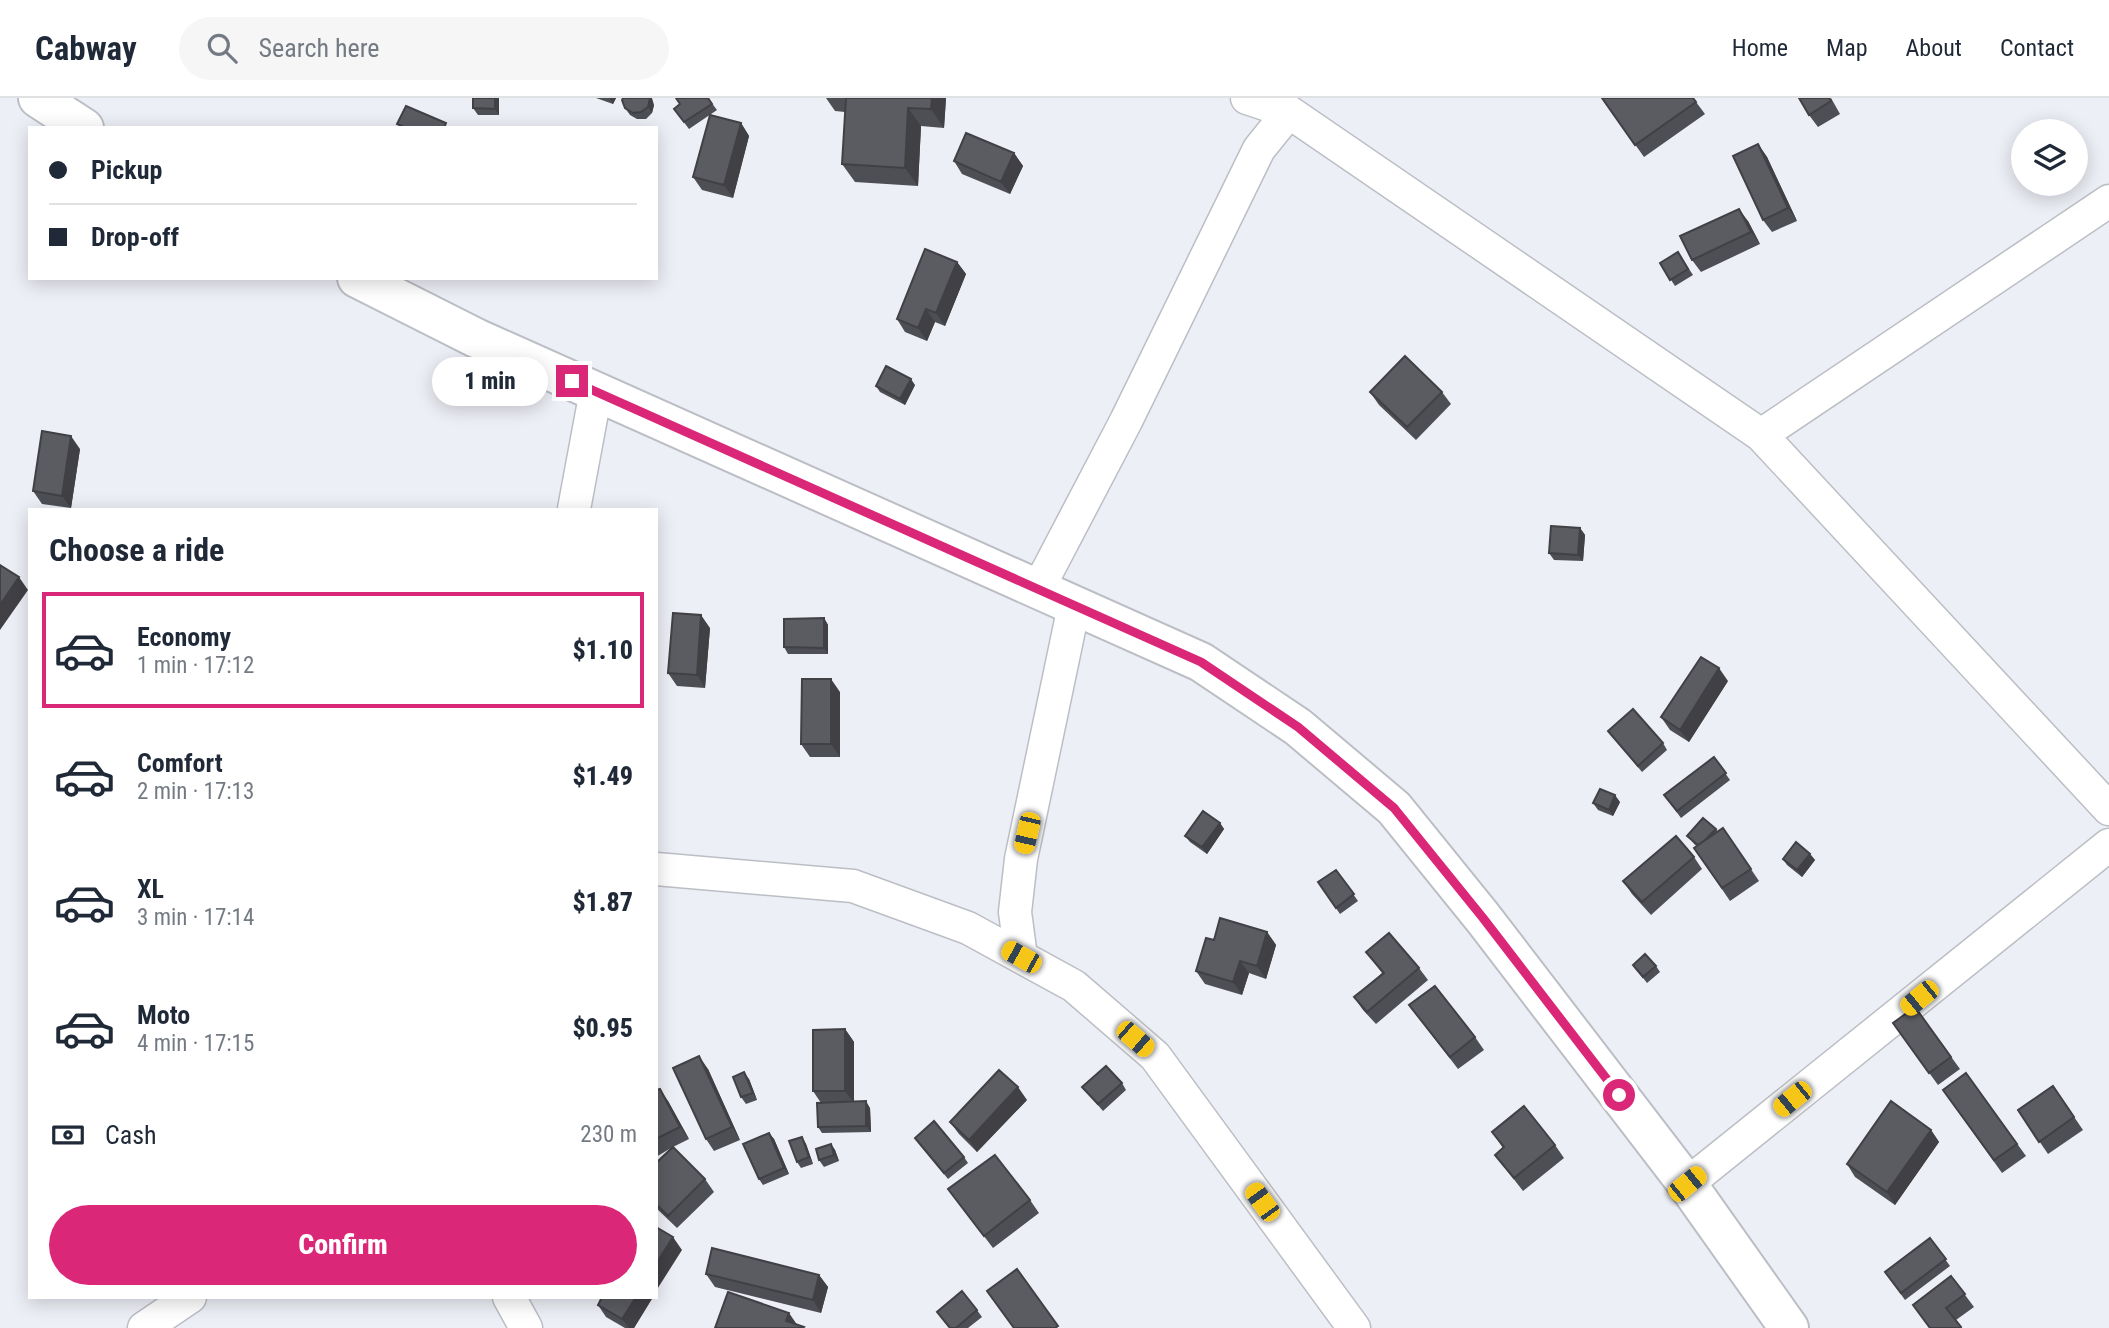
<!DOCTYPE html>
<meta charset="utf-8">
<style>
:root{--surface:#fff;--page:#f6f6f7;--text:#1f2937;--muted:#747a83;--line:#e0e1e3;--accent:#db2777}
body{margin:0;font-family:"Roboto Condensed",sans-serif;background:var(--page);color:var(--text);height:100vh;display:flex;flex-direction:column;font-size:26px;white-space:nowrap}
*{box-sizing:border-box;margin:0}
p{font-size:23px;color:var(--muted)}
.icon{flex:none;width:38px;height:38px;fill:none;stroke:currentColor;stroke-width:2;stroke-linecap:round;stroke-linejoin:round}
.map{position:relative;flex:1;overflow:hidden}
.drawer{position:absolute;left:28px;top:410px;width:630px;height:791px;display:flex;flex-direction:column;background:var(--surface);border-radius:0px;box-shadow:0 4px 18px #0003}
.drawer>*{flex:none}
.banner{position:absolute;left:28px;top:28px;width:630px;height:154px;border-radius:0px;box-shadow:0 4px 18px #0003;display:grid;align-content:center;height:154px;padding:0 21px;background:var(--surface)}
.controls{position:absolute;left:2011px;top:21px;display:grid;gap:14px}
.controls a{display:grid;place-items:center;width:77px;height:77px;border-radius:50%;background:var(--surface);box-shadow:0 4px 18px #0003;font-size:35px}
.end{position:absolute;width:32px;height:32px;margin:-16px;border:9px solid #db2777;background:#fff;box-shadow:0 0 0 4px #fff}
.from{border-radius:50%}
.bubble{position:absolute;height:49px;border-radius:24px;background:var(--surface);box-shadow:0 4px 18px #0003;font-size:23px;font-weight:800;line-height:49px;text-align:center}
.car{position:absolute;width:21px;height:42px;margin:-21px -10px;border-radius:9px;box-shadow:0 0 5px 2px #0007;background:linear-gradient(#f5c518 24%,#345 0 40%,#f5c518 0 76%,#345 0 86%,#f5c518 0)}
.banner b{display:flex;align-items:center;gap:24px;height:66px;font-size:26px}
.banner b+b{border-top:2px solid var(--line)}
.banner i{width:18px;height:18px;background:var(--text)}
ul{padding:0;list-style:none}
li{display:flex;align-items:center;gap:21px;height:116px;margin:0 14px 10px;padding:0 7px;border:4px solid transparent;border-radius:0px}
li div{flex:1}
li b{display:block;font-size:26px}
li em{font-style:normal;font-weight:800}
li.current{border-color:var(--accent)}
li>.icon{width:63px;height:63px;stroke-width:1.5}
h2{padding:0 21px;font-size:32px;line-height:84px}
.pay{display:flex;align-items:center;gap:18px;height:77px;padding:0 21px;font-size:26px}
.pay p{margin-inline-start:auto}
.cta{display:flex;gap:14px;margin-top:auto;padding:14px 21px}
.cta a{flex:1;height:80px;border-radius:42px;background:var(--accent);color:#fff;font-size:28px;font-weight:800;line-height:80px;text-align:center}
header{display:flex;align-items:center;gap:42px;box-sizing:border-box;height:98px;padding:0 35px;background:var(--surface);border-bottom:2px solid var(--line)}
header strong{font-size:33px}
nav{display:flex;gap:38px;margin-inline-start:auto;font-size:24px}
.search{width:490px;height:63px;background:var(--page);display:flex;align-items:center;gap:18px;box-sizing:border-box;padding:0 24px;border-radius:38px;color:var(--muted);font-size:26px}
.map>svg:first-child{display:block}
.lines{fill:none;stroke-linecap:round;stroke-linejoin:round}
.minor-casing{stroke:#bcbec5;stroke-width:35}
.tertiary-casing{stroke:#bcbec5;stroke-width:42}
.minor{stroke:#fff;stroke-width:32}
.tertiary{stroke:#fff;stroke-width:38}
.wall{fill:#4e4f54}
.shaded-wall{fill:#404045}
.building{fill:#5b5c62;stroke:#404045;stroke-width:2}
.route{stroke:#db2777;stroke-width:9}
</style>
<header>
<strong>Cabway</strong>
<div class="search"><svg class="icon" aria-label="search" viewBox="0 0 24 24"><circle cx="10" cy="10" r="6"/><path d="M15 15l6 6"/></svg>Search here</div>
<nav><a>Home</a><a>Map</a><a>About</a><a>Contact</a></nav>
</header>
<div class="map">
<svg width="2109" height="1230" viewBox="0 0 2109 1230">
<rect width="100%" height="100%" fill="#edeff6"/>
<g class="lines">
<defs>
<path id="minor" d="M1247,0L1289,14L1761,337L2109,711
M1761,337L2109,103
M574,411L596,293
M1038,491L1126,323L1259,51L1289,14
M656,771L853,788L968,830L1074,888L1155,958L1354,1230
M1021,859L1015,814L1021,761L1074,508
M1687,1086L2109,747
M509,1199L526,1230
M144,1230L190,1199"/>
<path id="tertiary" d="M38,0L84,30
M357,180L476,240L1201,564L1298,629L1394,710L1483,820L1687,1086L1789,1230"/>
</defs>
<use href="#minor" class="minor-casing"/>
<use href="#tertiary" class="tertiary-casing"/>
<use href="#minor" class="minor"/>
<use href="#tertiary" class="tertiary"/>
</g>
<path class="wall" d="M499,0V17H478L473,10Z
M596,0H616L613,6Z
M708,0L717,12L689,31L674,11Z
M826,0H946L944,30L921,28L918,88L855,84L842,66L845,14L835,13Z
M1602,0H1693L1705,16L1644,59Z
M1831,0L1840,16L1818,29L1809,17Z
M654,7L652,15L646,21H637L630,17L625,10Z
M741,25L749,38L733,100L702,92L693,79Z
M1758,46L1767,59L1797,123L1772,134L1763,122Z
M1014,55L1023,68L1010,96L962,76L954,63Z
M1748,123L1760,146L1701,174L1692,162Z
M1678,154L1693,177L1675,188L1660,165Z
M957,164L966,176L945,228L935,224L927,243L905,234L897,221Z
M915,287L905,307L880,294L876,288Z
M1370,294H1442L1451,306L1416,342L1379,307Z
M80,351L71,410L42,406L33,393Z
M1580,430L1585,437L1583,463L1554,462L1549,455Z
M824,520L828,527V556H788L784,549Z
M710,530L705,590L677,588L668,575Z
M1728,583L1689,644L1670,632L1661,619Z
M840,594V659H810L801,646Z
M1608,633L1663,645L1667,652L1642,674Z
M1714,659L1730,682L1681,720L1664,697Z
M1620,704L1613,718L1598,712L1593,705Z
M1220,725L1224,731L1207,756L1190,744L1185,738Z
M1723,730L1759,783L1730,803L1694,750L1696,748L1687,738L1716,731L1718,734Z
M1810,756L1815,762L1802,779L1787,767L1783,761Z
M1694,759L1702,771L1651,817L1632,796L1623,783Z
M1336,772L1358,803L1340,816L1318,784Z
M1267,834L1276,847L1266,881L1249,875L1242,897L1205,886L1196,873L1214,842Z
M1366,854L1419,870L1428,882L1376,926L1363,912L1354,899L1382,875Z
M1633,867L1656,868L1660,874L1647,885Z
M1409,907L1475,939L1484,952L1458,971Z
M1915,909L1960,971L1938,987L1893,925Z
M845,931L854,944V1004L870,1010L871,1034L822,1035L818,1029L821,1005L813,993Z
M708,971L740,1042L714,1053L706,1041Z
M1966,975L2026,1058L2002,1075L1943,992Z
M749,981L757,1002L746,1006L741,999Z
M1122,985L1126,992L1103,1013L1082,989Z
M2053,988L2083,1032L2048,1056L2018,1012Z
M656,992L668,1003L689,1041L673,1049L705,1081L714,1094L677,1130L656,1110V1065L671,1050L656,1059Z
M1027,1002L977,1054L959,1036L950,1024Z
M1931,1032L1939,1044L1895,1107L1855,1079L1847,1066Z
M1492,1034L1555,1047L1564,1060L1523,1093L1495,1057L1503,1050Z
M769,1035L774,1041L789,1076L763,1087L759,1081Z
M802,1039L806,1046L813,1066L801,1070L797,1064Z
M915,1040L964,1059L968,1065L948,1081Z
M831,1046L835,1052L839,1063L824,1069L819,1062Z
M948,1091L1030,1102L1039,1115L993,1150Z
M1930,1140L1950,1168L1905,1202L1885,1174Z
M706,1176L819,1177L828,1189L821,1215L715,1189Z
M1951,1178L1974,1209L1956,1222L1962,1230H1929Z
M653,1199L634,1230H625L606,1219L598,1207Z
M977,1212L982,1219L968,1230H950L937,1214Z"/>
<path class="shaded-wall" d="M495,0H499V17L495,11Z
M609,0H616L613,6Z
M650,0H652L654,7L652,15L648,9Z
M932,0H946L944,30L931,11Z
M908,10L921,28L918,88L905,70Z
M741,25L749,38L733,100L724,87Z
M1758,46L1767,59L1797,123L1788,110Z
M1014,55L1023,68L1010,96L1001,84Z
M1739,111L1748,123L1760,146L1751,134Z
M957,164L966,176L945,228L936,215Z
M926,211L935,224L927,243L918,230Z
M911,281L915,287L905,307L900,301Z
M71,338L80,351L71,410L62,398Z
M1580,430L1585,437L1583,463L1578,457Z
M19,479L28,492L0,532V507Z
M701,517L710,530L705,590L697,577Z
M824,520L828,527V556L824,550Z
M1719,570L1728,583L1689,644L1680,632Z
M831,581L840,594V659L831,646Z
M1615,697L1620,704L1613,718L1609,712Z
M1220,725L1224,731L1207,756L1202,749Z
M1810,756L1815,762L1802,779L1797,772Z
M1267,834L1276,847L1266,881L1257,868Z
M1240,863L1249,875L1242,897L1233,884Z
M845,931L854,944V1005L845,993Z
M699,958L708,971L740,1042L732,1029Z
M744,974L749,981L757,1002L753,995Z
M1018,989L1027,1002L977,1054L969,1042Z
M660,991L668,1003L689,1041L680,1029Z
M866,1003L870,1010L871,1034L866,1028Z
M1931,1032L1939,1044L1895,1107L1887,1094Z
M769,1035L774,1041L789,1076L784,1070Z
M802,1039L806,1046L813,1066L809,1059Z
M831,1046L835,1052L839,1063L834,1057Z
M673,1139L682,1152L656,1193V1166Z
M819,1177L828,1189L821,1215L813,1202Z
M636,1199H653L634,1230H629L622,1221Z
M789,1215L798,1228L786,1223Z"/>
<path class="building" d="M473,0H495V11L473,10Z
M623,0H650L648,9L641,14L633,15L625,10L622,2Z
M676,0H708L712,6L684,24L674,11L680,6Z
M846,0H932L931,11L908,10L905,70L842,66Z
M1602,0H1693L1696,4L1635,47Z
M1799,0H1829L1831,3L1809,17Z
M406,8L446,25L444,30H406L397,26Z
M710,17L741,25L724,87L693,79Z
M966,35L1014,55L1001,84L954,63Z
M1758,46L1788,110L1763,122L1733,58Z
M1739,111L1751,134L1692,162L1680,138Z
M925,151L957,164L936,215L926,211L918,230L897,221Z
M1678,154L1688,171L1670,182L1660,165Z
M1405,258L1442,294L1407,329L1370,294Z
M886,268L911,281L900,301L876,288Z
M42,333L71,338L62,398L33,393Z
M1551,428L1580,430L1578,457L1549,455Z
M0,467L19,479L0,507Z
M673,515L701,517L697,577L668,575Z
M824,520V550L784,549V521Z
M1701,559L1719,570L1680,632L1661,619Z
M802,581H831V646H801Z
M1633,611L1663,645L1638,668L1608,633Z
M1714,659L1726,675L1677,713L1664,697Z
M1600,691L1615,697L1609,712L1593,705Z
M1203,713L1220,725L1202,749L1185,738Z
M1703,720L1716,731L1705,742L1698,747L1687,738Z
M1723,730L1751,771L1722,790L1694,750Z
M1676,738L1694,759L1642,804L1623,783Z
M1796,744L1810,756L1797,772L1783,761Z
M1336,772L1354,796L1336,810L1318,784Z
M1220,820L1267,834L1257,868L1240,863L1233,884L1196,873L1206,840L1214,842Z
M1389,835L1419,870L1367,914L1354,899L1384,875L1366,854Z
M1645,856L1656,868L1643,879L1633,867Z
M1435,888L1475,939L1450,959L1409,907Z
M1915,909L1951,959L1929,975L1893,925Z
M845,931V993H813V932Z
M699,958L732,1029L706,1041L673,970Z
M1106,968L1122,985L1098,1006L1082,989Z
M999,972L1018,989L969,1042L950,1024Z
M744,974L753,995L741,999L733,979Z
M1966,975L2017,1046L1994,1062L1943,992Z
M2053,988L2074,1019L2039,1044L2018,1012Z
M660,991L680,1029L656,1041V992Z
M866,1003V1028L818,1029L817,1005Z
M1891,1003L1931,1032L1887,1094L1847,1066Z
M1524,1008L1555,1047L1514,1080L1495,1057L1504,1049L1492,1034Z
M934,1023L964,1059L944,1075L915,1040Z
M769,1035L784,1070L759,1081L743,1046Z
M802,1039L809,1059L797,1064L789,1043Z
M831,1046L834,1057L819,1062L816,1051Z
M673,1049L705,1081L668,1118L656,1106V1065Z
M995,1057L1030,1102L984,1138L948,1091Z
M656,1129L673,1139L656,1166Z
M1930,1140L1946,1161L1901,1195L1885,1174Z
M712,1150L819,1177L813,1202L706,1176Z
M1017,1171L1058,1228L1055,1230H1014L987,1193Z
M1951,1178L1965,1196L1946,1210L1961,1229L1960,1230H1930L1913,1207Z
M962,1193L977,1212L956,1230H950L937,1214Z
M728,1194L789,1215L786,1223L804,1229L803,1230H715Z
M602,1199H636L622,1221L598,1207Z"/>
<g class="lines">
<path class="route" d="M572,283L1201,564L1298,629L1394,710L1483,820L1619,997"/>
</g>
</svg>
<div class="controls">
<a><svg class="icon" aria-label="layers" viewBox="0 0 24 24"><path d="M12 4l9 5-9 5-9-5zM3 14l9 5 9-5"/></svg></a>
</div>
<i class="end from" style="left:1619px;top:997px"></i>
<i class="end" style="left:572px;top:283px"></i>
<div class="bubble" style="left:432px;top:259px;width:116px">1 min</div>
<i class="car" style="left:1027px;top:735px;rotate:193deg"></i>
<i class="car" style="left:1021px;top:859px;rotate:299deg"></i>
<i class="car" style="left:1919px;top:900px;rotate:231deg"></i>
<i class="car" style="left:1135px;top:941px;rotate:131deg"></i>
<i class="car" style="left:1792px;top:1001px;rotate:231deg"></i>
<i class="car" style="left:1687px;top:1086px;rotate:51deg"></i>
<i class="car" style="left:1262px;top:1104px;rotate:324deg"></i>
<div class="banner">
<b><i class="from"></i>Pickup</b>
<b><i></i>Drop-off</b>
</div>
<section class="drawer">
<h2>Choose a ride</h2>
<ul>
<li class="current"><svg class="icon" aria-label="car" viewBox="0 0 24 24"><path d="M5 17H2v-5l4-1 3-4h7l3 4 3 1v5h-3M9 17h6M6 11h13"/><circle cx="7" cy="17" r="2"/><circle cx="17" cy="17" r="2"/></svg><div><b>Economy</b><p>1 min · 17:12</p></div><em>$1.10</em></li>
<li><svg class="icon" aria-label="car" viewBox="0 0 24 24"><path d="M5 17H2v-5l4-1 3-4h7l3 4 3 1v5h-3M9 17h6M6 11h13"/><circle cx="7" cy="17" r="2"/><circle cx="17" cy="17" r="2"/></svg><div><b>Comfort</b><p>2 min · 17:13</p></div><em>$1.49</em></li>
<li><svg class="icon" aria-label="car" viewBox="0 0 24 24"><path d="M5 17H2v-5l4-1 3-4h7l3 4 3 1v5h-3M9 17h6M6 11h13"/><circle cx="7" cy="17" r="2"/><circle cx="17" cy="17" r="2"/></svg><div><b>XL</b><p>3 min · 17:14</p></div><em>$1.87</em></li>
<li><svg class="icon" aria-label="car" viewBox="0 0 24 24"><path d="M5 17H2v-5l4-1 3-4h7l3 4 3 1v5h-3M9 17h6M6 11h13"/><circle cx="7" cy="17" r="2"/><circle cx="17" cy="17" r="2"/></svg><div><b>Moto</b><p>4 min · 17:15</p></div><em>$0.95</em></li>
</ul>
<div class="pay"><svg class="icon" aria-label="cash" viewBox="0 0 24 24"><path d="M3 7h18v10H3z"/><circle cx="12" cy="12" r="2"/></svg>Cash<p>230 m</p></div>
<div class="cta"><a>Confirm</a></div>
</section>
</div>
